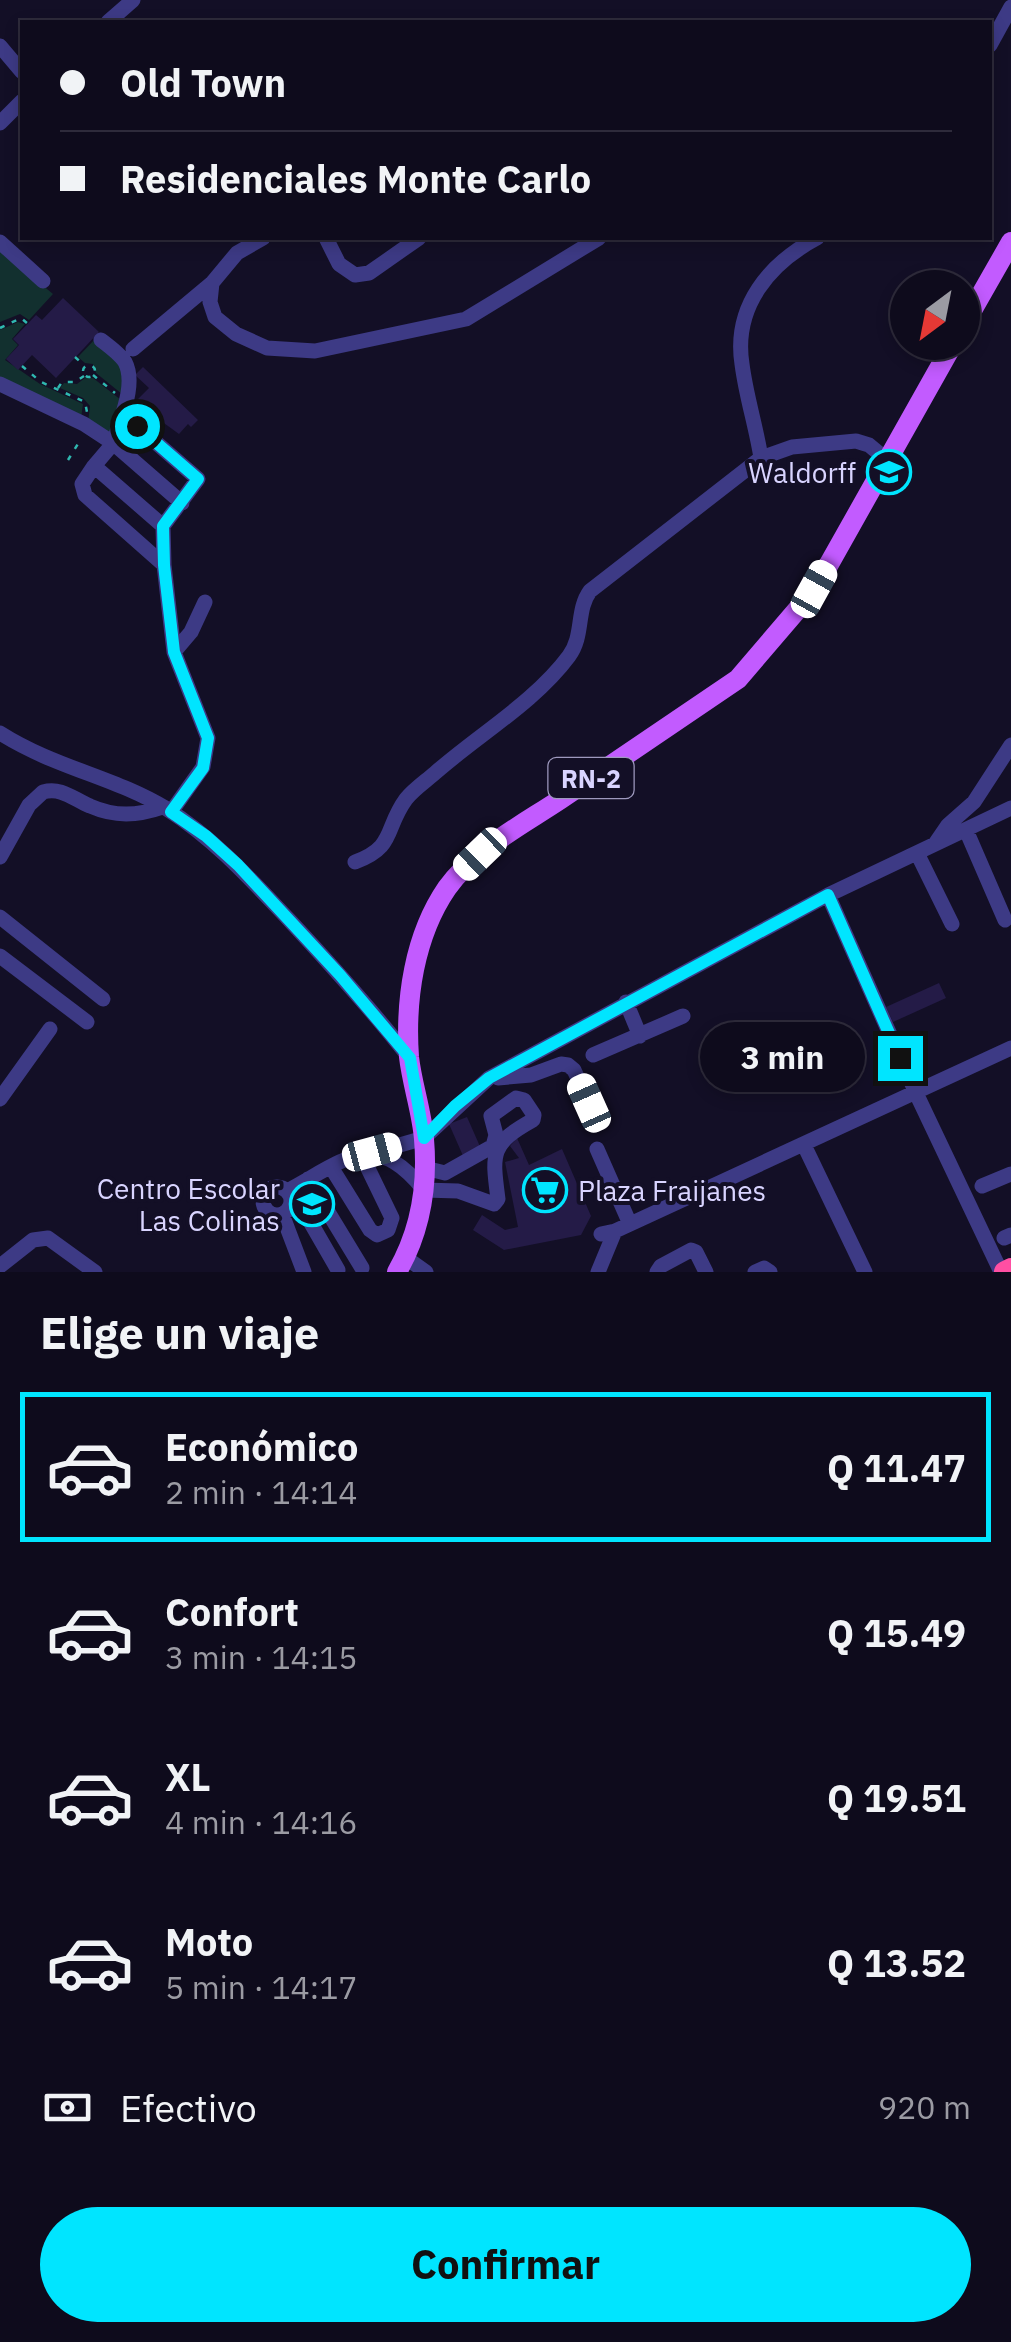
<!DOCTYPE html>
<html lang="es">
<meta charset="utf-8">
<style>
:root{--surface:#0e0b1c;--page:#1c1929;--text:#f1f3f6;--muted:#9b9ba3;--line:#2e2b3b;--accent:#00e5ff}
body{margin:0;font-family:"IBM Plex Sans",sans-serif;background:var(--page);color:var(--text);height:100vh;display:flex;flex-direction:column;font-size:38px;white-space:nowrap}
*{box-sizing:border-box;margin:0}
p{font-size:32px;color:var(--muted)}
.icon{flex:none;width:55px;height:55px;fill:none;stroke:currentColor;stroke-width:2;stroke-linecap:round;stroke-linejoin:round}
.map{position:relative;height:1272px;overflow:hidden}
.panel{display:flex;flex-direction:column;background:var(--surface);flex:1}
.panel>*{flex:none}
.guide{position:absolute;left:20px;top:20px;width:972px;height:220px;border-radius:0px;box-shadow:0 5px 15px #0003,0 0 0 2px var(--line);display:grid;align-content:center;height:220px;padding:0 40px;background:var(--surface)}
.needle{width:65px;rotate:212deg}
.controls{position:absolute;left:890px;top:270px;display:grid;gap:20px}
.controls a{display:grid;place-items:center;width:90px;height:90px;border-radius:50%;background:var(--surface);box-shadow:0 5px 15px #0003,0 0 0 2px var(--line);font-size:50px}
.end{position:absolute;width:45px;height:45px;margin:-22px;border:12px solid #00e5ff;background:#111;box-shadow:0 0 0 5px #111}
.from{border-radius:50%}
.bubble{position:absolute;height:70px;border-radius:35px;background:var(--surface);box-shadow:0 5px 15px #0003,0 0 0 2px var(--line);font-size:32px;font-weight:700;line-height:70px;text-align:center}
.car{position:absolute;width:30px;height:60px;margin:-30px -15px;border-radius:12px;box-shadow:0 0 8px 2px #0007;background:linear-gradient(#fff 24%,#345 0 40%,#fff 0 76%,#345 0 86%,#fff 0)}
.guide b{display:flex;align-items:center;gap:35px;height:95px;font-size:38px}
.guide b+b{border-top:2px solid var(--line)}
.guide i{width:25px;height:25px;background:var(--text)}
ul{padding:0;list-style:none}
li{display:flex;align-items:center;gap:30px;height:150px;margin:0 20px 15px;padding:0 20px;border:5px solid transparent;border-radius:0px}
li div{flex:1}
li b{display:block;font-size:38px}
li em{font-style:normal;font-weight:700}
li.selected{border-color:var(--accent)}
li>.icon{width:90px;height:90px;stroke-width:1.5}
h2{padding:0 40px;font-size:45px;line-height:120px}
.pay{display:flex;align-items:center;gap:25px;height:110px;padding:0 40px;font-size:38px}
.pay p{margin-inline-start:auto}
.primary-button{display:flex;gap:20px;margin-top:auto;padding:20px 40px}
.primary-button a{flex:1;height:115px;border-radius:60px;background:var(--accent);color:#111;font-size:40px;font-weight:700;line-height:115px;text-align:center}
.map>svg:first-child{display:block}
.green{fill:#12302f}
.building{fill:#241b47}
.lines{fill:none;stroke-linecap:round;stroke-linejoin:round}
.path{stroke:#2fb8b0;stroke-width:2.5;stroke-dasharray:5 8;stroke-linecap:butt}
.minor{stroke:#3d3a85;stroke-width:15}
.major{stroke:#c25bff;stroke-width:20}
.highway{stroke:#ff4fa3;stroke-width:22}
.route{stroke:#00e5ff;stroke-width:12}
.labels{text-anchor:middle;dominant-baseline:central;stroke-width:8;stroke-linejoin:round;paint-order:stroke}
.shield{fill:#130f26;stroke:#9e99be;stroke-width:2.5}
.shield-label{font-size:25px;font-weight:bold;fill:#d9d4ff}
.poi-label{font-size:28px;fill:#d9d4ff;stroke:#130f26;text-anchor:end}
</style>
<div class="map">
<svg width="1011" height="1272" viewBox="0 0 1011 1272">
<rect width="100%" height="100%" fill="#130f26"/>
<path class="green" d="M0,250L53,294L29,320L20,314L0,322Z
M18,322L25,324L12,339L18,345L5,360L40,384L83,404L81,418L0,380V330Z
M96,338L122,363V394L96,373L93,364L85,363L78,357Z
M85,378H93L121,400L111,436L88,422L90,406L83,398L60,388L64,383L77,384Z"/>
<path class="building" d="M63,298L99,332L56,378L32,355L18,370L6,359L19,345L13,339L36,315L42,320Z
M143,367L198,420L191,427L188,424L179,434L157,418L151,424L141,415L145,410L136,401L149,388L135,375Z
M939,983L946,998L893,1022L886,1007Z
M467,1117L482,1151L464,1158L449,1124Z
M517,1138L529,1165L562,1149L591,1216L581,1235L504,1250L473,1230L482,1215L505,1230L518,1227L505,1162L519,1158L510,1146Z"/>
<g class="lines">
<path class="path" d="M0,328L21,318L28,324
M75,357L84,365
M83 371a6 6 0 1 1 12 0a6 6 0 1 1-12 0Z
M22,366L41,382L85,402L87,412
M93,375L115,393
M58,388L62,382H75L84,376
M68,460L81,439"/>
<path class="minor" d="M108,22L133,0
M990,45L1011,7
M0,46L22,72
M0,123L22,101
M326,238L339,264L355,275L369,273L419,238
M0,242L43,281
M212,283L210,302L215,317L236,334L267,348L315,351L466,319L599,238
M101,340C109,346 120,354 125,362C136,383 122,415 116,435
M133,349L212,283L237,253L263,238
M0,384L84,424L113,443L182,503
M761,458C756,426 746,396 742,364C733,306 770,263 817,238
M94,466L82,484L85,495L164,565
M163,526L94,466L128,426H137L198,479L163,526L164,565L174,652L208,738L203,767L171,812
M174,652L191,632L205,602
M0,733C55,768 115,777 167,809C216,840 253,882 292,923C332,966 372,1010 408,1056
M966,830L1005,920
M935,844L948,825L974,802L1011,745
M917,853L952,924
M0,857L29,805L43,792C62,787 73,799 90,806C115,817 137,816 163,807
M355,862C396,847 384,829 406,799C414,789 426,781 435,773C478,735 535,702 569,656C584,636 576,610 590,591L761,458L792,447L856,441L869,445L887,460
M828,895L916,1093L1001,1272
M0,917L103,999
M0,956L87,1022
M626,1002L640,1036
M593,1055L683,1016
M498,1078L531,1075L561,1064L568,1065L574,1070L589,1103
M0,1099L50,1029
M804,1145L865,1272
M597,1149L630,1224
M372,1153L424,1138L489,1078L828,895L1011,808
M331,1167L370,1230L377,1235L388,1230L392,1218L361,1154
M308,1179L362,1268
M982,1186L1011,1174
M263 1201a14 14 0 1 1 28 0a14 14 0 1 1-28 0Z
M287,1191C345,1160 374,1128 424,1190L458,1191L494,1204L498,1199C492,1153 490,1144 533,1120L534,1115L524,1100L516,1098L491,1116L496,1135L493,1146L445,1173L425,1168
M291,1201L304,1211L338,1270
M282,1214L304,1272
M601,1234L615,1231L1011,1048
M1004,1238L1011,1235
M405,1257L426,1272
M0,1266L33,1240L48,1238L95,1272
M598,1272L615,1231
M657,1272L661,1266L691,1250L696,1252L706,1272
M755,1272L764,1268L770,1272"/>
<path class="major" d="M962,328L1011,242
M397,1272C420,1232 428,1186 424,1139C422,1112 412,1084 409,1057C405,1000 414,936 447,888C475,849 522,825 561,799C620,759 679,719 738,679L815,589L954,342"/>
<path class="highway" d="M1005,1272L1011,1269"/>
</g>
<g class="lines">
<path class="route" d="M137,426L198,479L163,526L164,565L174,652L208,738L203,768L171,812L206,836L238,865L340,975L410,1058L424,1138L455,1106L489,1078L828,895L900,1058"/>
</g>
<defs>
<symbol id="school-ring" viewBox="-11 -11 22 22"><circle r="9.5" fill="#130f26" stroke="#00e5ff" stroke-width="1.5"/><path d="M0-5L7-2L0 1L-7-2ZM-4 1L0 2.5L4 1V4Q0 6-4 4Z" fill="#00e5ff"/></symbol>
<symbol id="supermarket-ring" viewBox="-11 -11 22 22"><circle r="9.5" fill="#130f26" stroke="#00e5ff" stroke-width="1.5"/><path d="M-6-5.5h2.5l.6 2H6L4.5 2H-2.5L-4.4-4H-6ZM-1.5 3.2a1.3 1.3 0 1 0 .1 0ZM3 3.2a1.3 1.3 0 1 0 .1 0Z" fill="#00e5ff"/></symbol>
</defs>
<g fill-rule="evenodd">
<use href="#school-ring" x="864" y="447" width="50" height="50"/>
<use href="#supermarket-ring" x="520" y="1165" width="50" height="50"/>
<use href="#school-ring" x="287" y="1179" width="50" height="50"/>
</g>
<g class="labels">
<rect class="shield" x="548.5" y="758" width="85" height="40" rx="8"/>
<g class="shield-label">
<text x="591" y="778">RN-2</text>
</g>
<g class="poi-label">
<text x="856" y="472">Waldorff</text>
<text x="280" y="1188">Centro Escolar<tspan x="280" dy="32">Las Colinas</tspan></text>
<text x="578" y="1190" text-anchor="start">Plaza Fraijanes</text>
</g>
</g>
</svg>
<div class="controls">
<a><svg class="needle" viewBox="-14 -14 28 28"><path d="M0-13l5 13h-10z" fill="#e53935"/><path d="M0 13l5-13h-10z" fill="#9b9ba3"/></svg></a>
</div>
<i class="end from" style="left:137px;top:426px"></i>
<i class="end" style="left:900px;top:1058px"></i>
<div class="bubble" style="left:700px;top:1022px;width:165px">3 min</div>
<i class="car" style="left:814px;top:589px;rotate:29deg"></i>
<i class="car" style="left:480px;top:854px;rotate:226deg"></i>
<i class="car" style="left:589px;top:1103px;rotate:336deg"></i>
<i class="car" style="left:372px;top:1152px;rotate:75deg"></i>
<div class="guide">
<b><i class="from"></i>Old Town</b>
<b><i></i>Residenciales Monte Carlo</b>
</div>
</div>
<section class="panel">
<h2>Elige un viaje</h2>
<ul>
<li class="selected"><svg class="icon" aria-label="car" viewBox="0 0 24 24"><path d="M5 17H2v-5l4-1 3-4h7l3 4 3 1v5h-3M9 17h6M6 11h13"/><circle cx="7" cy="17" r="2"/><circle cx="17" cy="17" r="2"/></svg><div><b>Económico</b><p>2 min · 14:14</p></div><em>Q 11.47</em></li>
<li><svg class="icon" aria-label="car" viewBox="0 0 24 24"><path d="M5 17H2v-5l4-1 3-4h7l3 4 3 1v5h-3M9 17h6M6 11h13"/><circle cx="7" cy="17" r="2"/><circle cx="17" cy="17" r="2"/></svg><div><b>Confort</b><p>3 min · 14:15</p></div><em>Q 15.49</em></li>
<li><svg class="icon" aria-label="car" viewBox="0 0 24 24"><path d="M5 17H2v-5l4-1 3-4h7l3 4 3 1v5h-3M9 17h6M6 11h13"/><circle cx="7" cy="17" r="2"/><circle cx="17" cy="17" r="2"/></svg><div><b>XL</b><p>4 min · 14:16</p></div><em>Q 19.51</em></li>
<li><svg class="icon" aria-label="car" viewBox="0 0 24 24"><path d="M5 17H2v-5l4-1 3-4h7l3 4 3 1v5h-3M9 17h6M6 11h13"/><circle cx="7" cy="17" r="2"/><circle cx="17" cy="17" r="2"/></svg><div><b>Moto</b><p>5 min · 14:17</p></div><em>Q 13.52</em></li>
</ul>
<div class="pay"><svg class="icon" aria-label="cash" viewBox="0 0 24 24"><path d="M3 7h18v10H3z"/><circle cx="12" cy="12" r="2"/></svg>Efectivo<p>920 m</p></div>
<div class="primary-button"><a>Confirmar</a></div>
</section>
